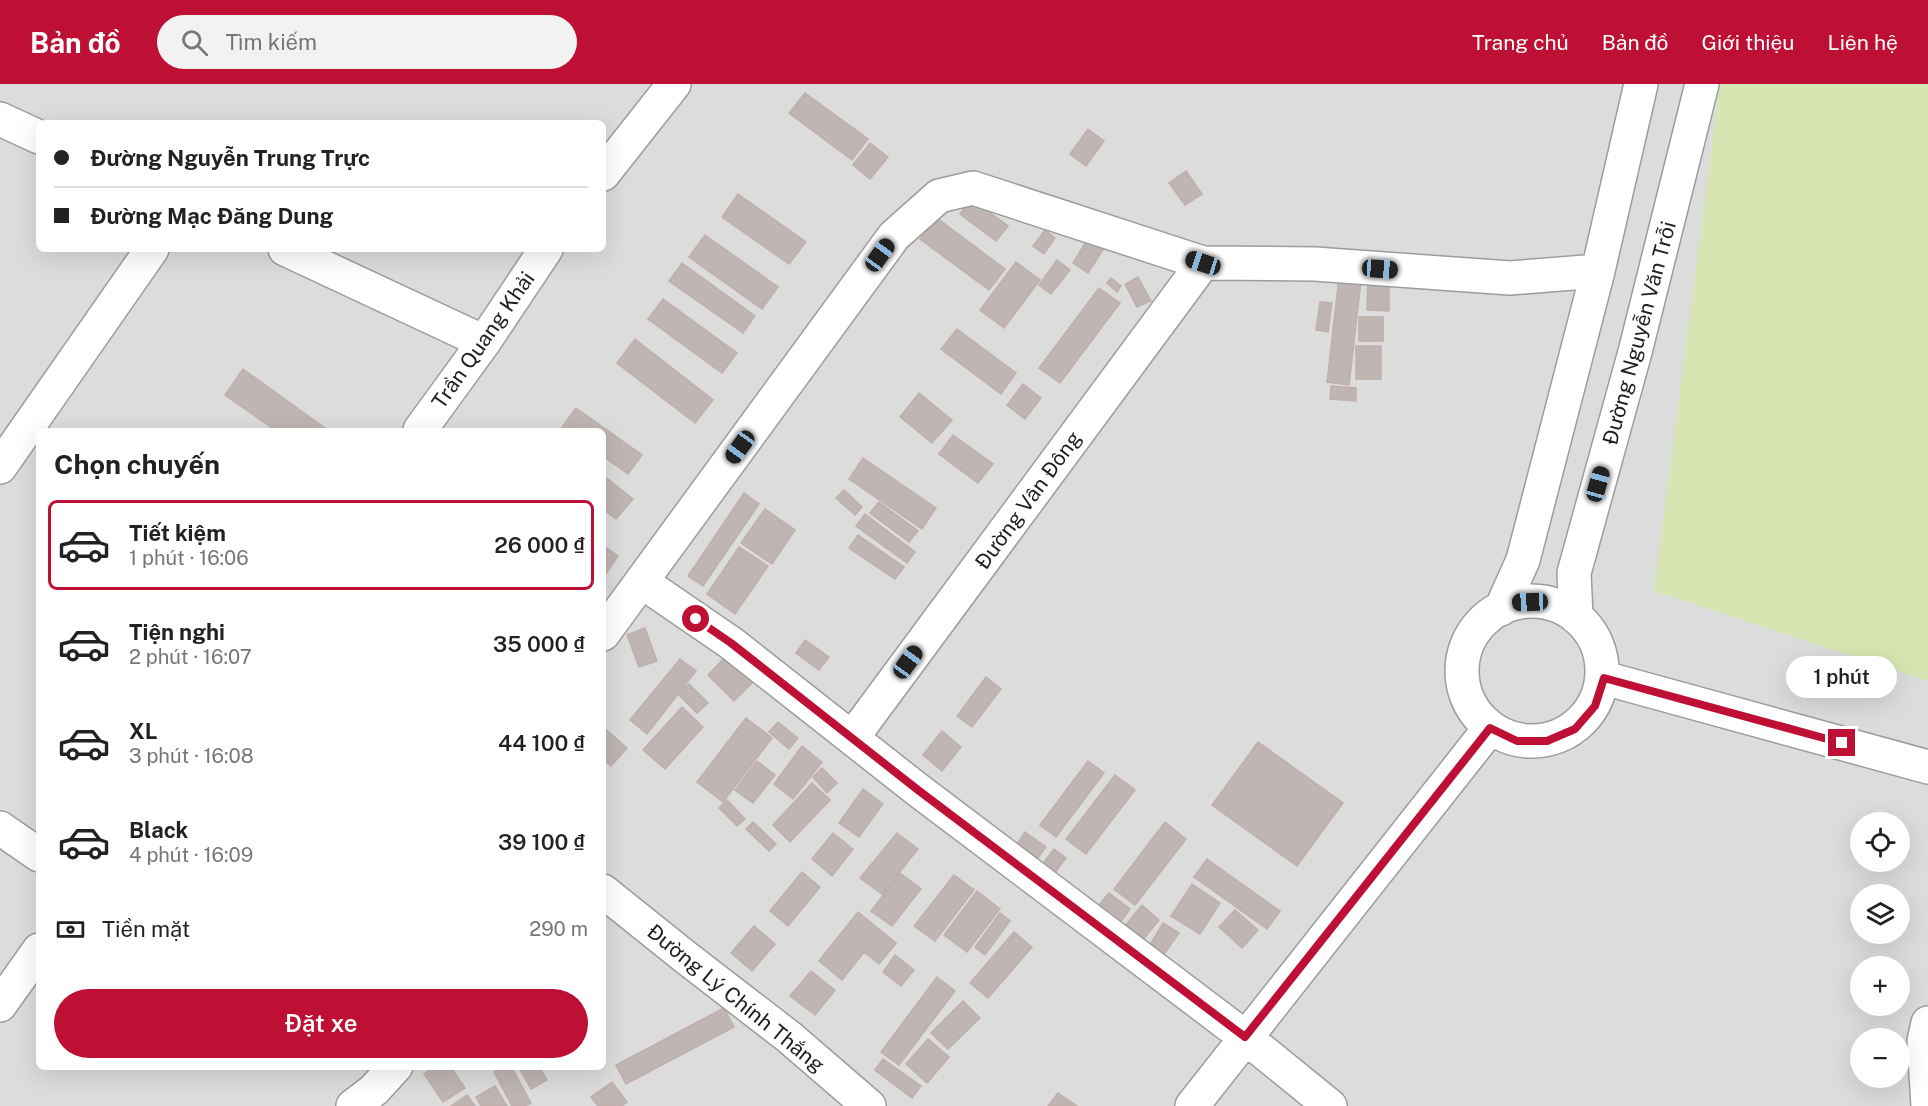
<!DOCTYPE html>
<html lang="vi">
<meta charset="utf-8">
<style>
:root{--surface:#fff;--page:#f2f2f2;--text:#222;--muted:#767676;--line:#e0e0e0;--accent:#be1035}
body{margin:0;font-family:"Public Sans",sans-serif;background:var(--page);color:var(--text);height:100vh;display:flex;flex-direction:column;font-size:22px;white-space:nowrap}
*{box-sizing:border-box;margin:0}
p{font-size:20px;color:var(--muted)}
.icon{flex:none;width:33px;height:33px;fill:none;stroke:currentColor;stroke-width:2;stroke-linecap:round;stroke-linejoin:round}
.map{position:relative;flex:1;overflow:hidden}
.panel{position:absolute;left:36px;top:344px;width:570px;height:642px;display:flex;flex-direction:column;background:var(--surface);border-radius:9px;box-shadow:0 6px 24px #0002}
.panel>*{flex:none}
.hud{position:absolute;left:36px;top:36px;width:570px;height:132px;border-radius:9px;box-shadow:0 6px 24px #0002;display:grid;align-content:center;height:132px;padding:0 18px;background:var(--surface)}
.controls{position:absolute;left:1850px;top:728px;display:grid;gap:12px}
.controls a{display:grid;place-items:center;width:60px;height:60px;border-radius:50%;background:var(--surface);box-shadow:0 6px 24px #0002;font-size:30px}
.end{position:absolute;width:27px;height:27px;margin:-14px;border:8px solid #be1035;background:#fff;box-shadow:0 0 0 3px #fff}
.from{border-radius:50%}
.bubble{position:absolute;height:42px;border-radius:21px;background:var(--surface);box-shadow:0 6px 24px #0002;font-size:20px;font-weight:600;line-height:42px;text-align:center}
.car{position:absolute;width:18px;height:36px;margin:-18px -9px;border-radius:8px;box-shadow:0 0 4px 2px #0007;background:linear-gradient(#222 24%,#8ab4d8 0 40%,#222 0 76%,#8ab4d8 0 86%,#222 0)}
.hud b{display:flex;align-items:center;gap:21px;height:57px;font-size:22px}
.hud b+b{border-top:2px solid var(--line)}
.hud i{width:15px;height:15px;background:var(--text)}
ul{padding:0;list-style:none}
li{display:flex;align-items:center;gap:18px;height:90px;margin:0 12px 9px;padding:0 6px;border:3px solid transparent;border-radius:9px}
li div{flex:1}
li b{display:block;font-size:22px}
li em{font-style:normal;font-weight:600}
li.selected{border-color:var(--accent)}
li>.icon{width:54px;height:54px;stroke-width:1.5}
h2{padding:0 18px;font-size:27px;line-height:72px}
.pay{display:flex;align-items:center;gap:15px;height:66px;padding:0 18px;font-size:22px}
.pay p{margin-inline-start:auto}
.action{display:flex;gap:12px;margin-top:auto;padding:12px 18px}
.action a{flex:1;height:69px;border-radius:36px;background:var(--accent);color:#fff;font-size:24px;font-weight:600;line-height:69px;text-align:center}
header{display:flex;align-items:center;gap:36px;box-sizing:border-box;height:84px;padding:0 30px;background:var(--accent);color:#fff}
header strong{font-size:28px}
nav{display:flex;gap:33px;margin-inline-start:auto;font-size:21px}
.search{width:420px;height:54px;background:var(--page);display:flex;align-items:center;gap:15px;box-sizing:border-box;padding:0 21px;border-radius:33px;color:var(--muted);font-size:22px}
.map>svg:first-child{display:block}
.residential{fill:#dddcdd;fill-rule:evenodd}
.grass{fill:#d6e5b1}
.building{fill:#bfb5b3;stroke:#c0afaa;stroke-width:1.5}
.lines{fill:none;stroke-linecap:round;stroke-linejoin:round}
.minor-casing{stroke:#9c9c9c;stroke-width:36}
.minor{stroke:#fff;stroke-width:33}
.route{stroke:#be1035;stroke-width:8}
.labels{text-anchor:middle;dominant-baseline:central;stroke-width:5;stroke-linejoin:round;paint-order:stroke}
.street-label{font-size:21px;fill:#1f1f1f;stroke:#fff}
</style>
<header>
<strong>Bản đồ</strong>
<div class="search"><svg class="icon" aria-label="search" viewBox="0 0 24 24"><circle cx="10" cy="10" r="6"/><path d="M15 15l6 6"/></svg>Tìm kiếm</div>
<nav><a>Trang chủ</a><a>Bản đồ</a><a>Giới thiệu</a><a>Liên hệ</a></nav>
</header>
<div class="map">
<svg width="1928" height="1022" viewBox="0 0 1928 1022">
<rect width="100%" height="100%" fill="#efeae6"/>
<path class="residential" d="M0,0H1928V1022H0ZM39,39H603V165H39ZM39,346H603V982H39ZM1860,738H1899V777H1860ZM1860,810H1899V849H1860ZM1860,882H1899V921H1860ZM1860,954H1899V993H1860Z"/>
<path class="grass" d="M1720,0H1928V597L1654,507Z"/>
<path class="building" d="M805,9L868,55L852,76L789,29Z
M1088,45L1104,57L1086,82L1070,70Z
M870,59L888,73L870,95L853,81Z
M1186,87L1202,110L1185,121L1169,99Z
M738,110L806,158L789,180L722,133Z
M971,115L1008,142L996,157L960,130Z
M937,134L1005,185L989,206L920,155Z
M1045,146L1055,154L1044,170L1033,162Z
M1092,148L1108,158L1088,189L1073,179Z
M705,151L778,203L762,225L689,173Z
M1057,176L1070,186L1051,210L1039,201Z
M1016,178L1040,196L1004,244L980,226Z
M682,179L755,232L743,249L669,197Z
M1368,188H1389V227L1367,226Z
M1138,193L1151,217L1137,223L1125,200Z
M1111,194L1121,202L1117,208L1107,199Z
M1339,194L1361,197L1349,301L1327,298Z
M1099,204L1120,219L1060,299L1039,284Z
M663,215L737,269L722,289L648,235Z
M1320,218L1332,219L1328,248L1316,246Z
M1359,233H1383V257H1359Z
M957,245L1016,289L1001,310L941,265Z
M635,255L713,316L695,339L617,279Z
M1356,262H1381V295H1356Z
M243,285L325,344L323,346H275L225,311Z
M1023,300L1041,314L1025,335L1007,321Z
M1331,302L1356,304V317L1330,315Z
M919,309L952,336L932,359L900,333Z
M576,324L642,371L628,390L603,372V346H567L562,343Z
M953,351L993,380L978,399L939,370Z
M863,374L936,424L922,445L849,395Z
M603,391L633,415L616,435L603,425Z
M844,406L862,423L855,431L836,414Z
M744,409L759,420L703,502L688,492Z
M879,418L918,447L909,458L870,429Z
M765,425L795,446L772,480L741,459Z
M865,430L915,468L907,479L856,442Z
M858,451L904,483L895,495L849,464Z
M739,463L768,482L735,530L707,510Z
M607,464L618,472L603,494V469Z
M645,544L657,577L639,583L627,551Z
M805,556L829,573L819,586L796,569Z
M730,568L757,594L734,617L708,591Z
M680,575L696,587L647,650L630,636Z
M986,593L1001,605L972,643L957,632Z
M689,600L708,619L697,629L678,610Z
M682,623L703,643L665,685L643,666Z
M746,634L772,654L723,718L697,698Z
M778,638L798,654L789,665L769,648Z
M603,643L627,664L611,682L603,675Z
M942,647L961,663L942,687L923,671Z
M1258,658L1343,719L1297,782L1212,721Z
M802,662L822,678L793,715L774,700Z
M757,677L775,691L753,719L735,706Z
M1088,677L1104,689L1056,753L1040,741Z
M822,684L837,699L827,709L813,693Z
M1115,691L1135,706L1086,770L1066,755Z
M812,699L830,716L790,758L773,741Z
M863,705L883,720L859,753L839,739Z
M727,716L745,735L737,742L719,724Z
M753,738L776,760L769,767L746,745Z
M1165,738L1186,755L1135,821L1114,805Z
M1025,748L1046,763L1037,775L1017,760Z
M833,749L853,765L832,792L812,775Z
M897,749L918,765L882,810L860,794Z
M1054,765L1066,774L1054,790L1042,781Z
M1207,775L1280,827L1267,845L1194,793Z
M802,788L820,803L788,842L770,827Z
M900,789L921,805L892,842L871,827Z
M954,791L974,806L935,857L914,842Z
M1192,800L1220,819L1200,850L1171,832Z
M977,807L1000,825L967,868L944,851Z
M1109,809L1130,825L1120,839L1098,822Z
M1142,821L1159,836L1142,857L1125,842Z
M1235,826L1258,846L1242,864L1219,843Z
M858,828L896,859L879,880L864,868L842,896L819,877Z
M1000,829L1010,837L985,871L975,863Z
M1163,839L1179,849L1165,869L1151,859Z
M754,842L775,860L752,887L731,869Z
M1014,848L1032,863L988,914L970,899Z
M895,871L914,886L901,902L883,888Z
M811,887L835,906L815,931L790,912Z
M937,893L955,907L899,981L881,968Z
M963,917L980,934L948,965L931,949Z
M724,924L734,943L626,1000L616,981Z
M928,955L949,973L927,999L906,980Z
M883,975L921,1002L912,1014L875,986Z
M435,982H450L465,1004L443,1018L424,990Z
M505,982H511L531,1019L525,1022H512L494,988Z
M518,982H539L547,996L531,1005Z
M612,998L627,1018L622,1022H598L591,1013Z
M495,1002L507,1022H481L476,1013Z
M1058,1009L1077,1022H1048Z
M467,1011L475,1022H451Z"/>
<g class="lines">
<defs>
<path id="minor" d="M0,35L39,53
M603,90L674,0
M285,165L484,258
M420,346L484,258L546,165
M0,383L152,165
M642,498L731,559L918,706L1245,953L1330,1022
M1462 587a70 70 0 1 1 140 0a70 70 0 1 1-140 0Z
M1501,525L1523,476L1598,187L1641,0
M1576,533L1574,489L1635,268L1702,0
M603,550L894,152L939,112L973,104L1203,179L1315,180L1510,194L1598,187
M1604,594L1928,683
M852,654L1203,179
M0,744L39,771
M603,807L684,872L789,953L869,1022
M0,921L39,866
M353,1022L374,1006L396,982
M1192,1022L1490,644
M1928,1022L1924,957L1928,939"/>
</defs>
<use href="#minor" class="minor-casing"/>
<use href="#minor" class="minor"/>
</g>
<g class="lines">
<path class="route" d="M696,535L731,559L918,706L1245,953L1490,644L1517,657H1547L1575,645L1595,622L1604,594L1842,659"/>
</g>
<g class="labels">
<g class="street-label">
<text transform="translate(1639 249) rotate(-75)">Đường Nguyễn Văn Trỗi</text>
<text transform="translate(483 256) rotate(-55)">Trần Quang Khải</text>
<text transform="translate(1028 416) rotate(-54)">Đường Vân Đông</text>
<text transform="translate(736 914) rotate(39)">Đường Lý Chính Thắng</text>
</g>
</g>
</svg>
<div class="controls">
<a><svg class="icon" aria-label="locate" viewBox="0 0 24 24"><circle cx="12" cy="12" r="6"/><path d="M12 2v4M12 18v4M2 12h4M18 12h4"/></svg></a>
<a><svg class="icon" aria-label="layers" viewBox="0 0 24 24"><path d="M12 4l9 5-9 5-9-5zM3 14l9 5 9-5"/></svg></a>
<a>+</a>
<a>−</a>
</div>
<i class="end from" style="left:696px;top:535px"></i>
<i class="end" style="left:1842px;top:659px"></i>
<div class="bubble" style="left:1786px;top:572px;width:111px">1 phút</div>
<i class="car" style="left:880px;top:171px;rotate:36deg"></i>
<i class="car" style="left:1203px;top:179px;rotate:288deg"></i>
<i class="car" style="left:1380px;top:185px;rotate:94deg"></i>
<i class="car" style="left:740px;top:363px;rotate:216deg"></i>
<i class="car" style="left:1598px;top:400px;rotate:16deg"></i>
<i class="car" style="left:1530px;top:518px;rotate:268deg"></i>
<i class="car" style="left:908px;top:578px;rotate:36deg"></i>
<div class="hud">
<b><i class="from"></i>Đường Nguyễn Trung Trực</b>
<b><i></i>Đường Mạc Đăng Dung</b>
</div>
<section class="panel">
<h2>Chọn chuyến</h2>
<ul>
<li class="selected"><svg class="icon" aria-label="car" viewBox="0 0 24 24"><path d="M5 17H2v-5l4-1 3-4h7l3 4 3 1v5h-3M9 17h6M6 11h13"/><circle cx="7" cy="17" r="2"/><circle cx="17" cy="17" r="2"/></svg><div><b>Tiết kiệm</b><p>1 phút · 16:06</p></div><em>26 000 ₫</em></li>
<li><svg class="icon" aria-label="car" viewBox="0 0 24 24"><path d="M5 17H2v-5l4-1 3-4h7l3 4 3 1v5h-3M9 17h6M6 11h13"/><circle cx="7" cy="17" r="2"/><circle cx="17" cy="17" r="2"/></svg><div><b>Tiện nghi</b><p>2 phút · 16:07</p></div><em>35 000 ₫</em></li>
<li><svg class="icon" aria-label="car" viewBox="0 0 24 24"><path d="M5 17H2v-5l4-1 3-4h7l3 4 3 1v5h-3M9 17h6M6 11h13"/><circle cx="7" cy="17" r="2"/><circle cx="17" cy="17" r="2"/></svg><div><b>XL</b><p>3 phút · 16:08</p></div><em>44 100 ₫</em></li>
<li><svg class="icon" aria-label="car" viewBox="0 0 24 24"><path d="M5 17H2v-5l4-1 3-4h7l3 4 3 1v5h-3M9 17h6M6 11h13"/><circle cx="7" cy="17" r="2"/><circle cx="17" cy="17" r="2"/></svg><div><b>Black</b><p>4 phút · 16:09</p></div><em>39 100 ₫</em></li>
</ul>
<div class="pay"><svg class="icon" aria-label="cash" viewBox="0 0 24 24"><path d="M3 7h18v10H3z"/><circle cx="12" cy="12" r="2"/></svg>Tiền mặt<p>290 m</p></div>
<div class="action"><a>Đặt xe</a></div>
</section>
</div>
